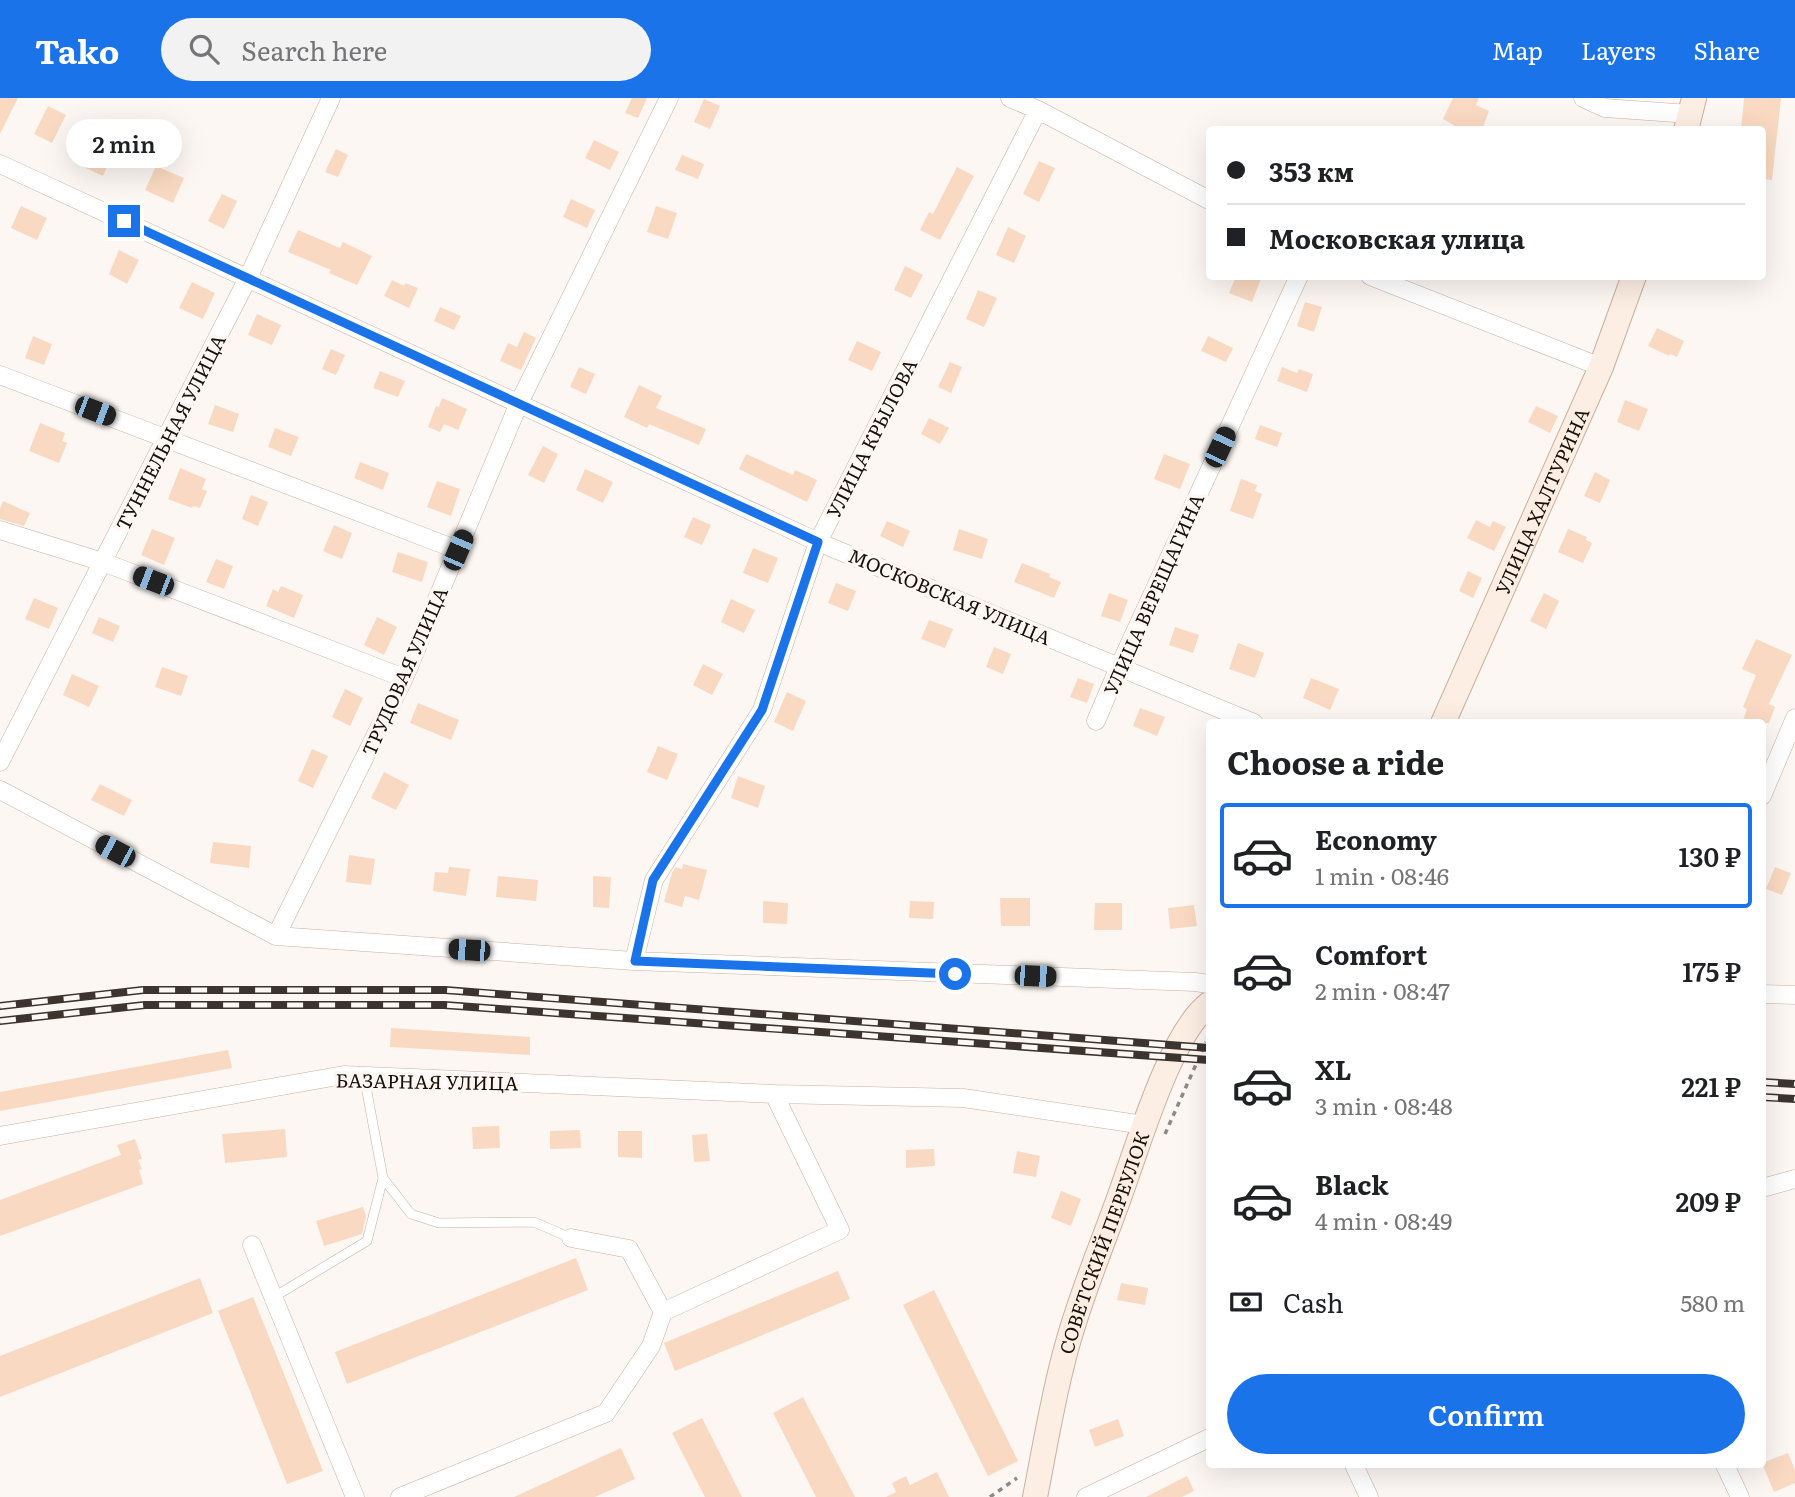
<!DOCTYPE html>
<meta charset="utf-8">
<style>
:root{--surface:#fff;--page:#f2f2f2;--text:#202124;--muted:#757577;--line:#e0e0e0;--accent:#1a73e8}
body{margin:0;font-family:Literata,serif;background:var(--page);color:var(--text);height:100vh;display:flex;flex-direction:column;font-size:26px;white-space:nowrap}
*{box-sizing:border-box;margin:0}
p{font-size:23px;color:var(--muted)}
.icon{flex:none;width:38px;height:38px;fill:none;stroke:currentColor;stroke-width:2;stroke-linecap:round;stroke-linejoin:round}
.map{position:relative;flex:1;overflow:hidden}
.drawer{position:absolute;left:1206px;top:621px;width:560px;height:749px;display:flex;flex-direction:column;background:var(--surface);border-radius:7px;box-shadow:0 7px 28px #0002}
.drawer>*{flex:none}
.top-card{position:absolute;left:1206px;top:28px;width:560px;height:154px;border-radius:7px;box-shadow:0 7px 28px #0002;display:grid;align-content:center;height:154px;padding:0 21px;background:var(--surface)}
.end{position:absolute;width:32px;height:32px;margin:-16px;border:9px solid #1a73e8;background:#fff;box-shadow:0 0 0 4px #fff}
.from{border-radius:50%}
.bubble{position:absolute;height:49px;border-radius:24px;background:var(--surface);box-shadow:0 7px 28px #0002;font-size:23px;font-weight:600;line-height:49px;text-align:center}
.car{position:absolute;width:21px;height:42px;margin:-21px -10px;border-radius:9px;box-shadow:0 0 5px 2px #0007;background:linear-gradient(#222 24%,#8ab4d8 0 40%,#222 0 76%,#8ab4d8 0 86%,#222 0)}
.top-card b{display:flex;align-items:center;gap:24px;height:66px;font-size:26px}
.top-card b+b{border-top:2px solid var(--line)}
.top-card i{width:18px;height:18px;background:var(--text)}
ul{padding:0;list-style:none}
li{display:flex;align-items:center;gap:21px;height:105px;margin:0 14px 10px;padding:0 7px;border:4px solid transparent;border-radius:7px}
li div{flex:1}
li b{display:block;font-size:26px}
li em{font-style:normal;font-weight:600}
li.on{border-color:var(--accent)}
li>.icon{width:63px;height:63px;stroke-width:1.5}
h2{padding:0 21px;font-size:32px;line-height:84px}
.pay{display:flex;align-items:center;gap:18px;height:77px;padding:0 21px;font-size:26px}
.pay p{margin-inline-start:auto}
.primary-button{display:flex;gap:14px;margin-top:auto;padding:14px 21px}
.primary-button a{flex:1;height:80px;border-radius:42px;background:var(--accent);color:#fff;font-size:28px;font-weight:600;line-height:80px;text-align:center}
header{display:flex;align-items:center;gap:42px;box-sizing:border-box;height:98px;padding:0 35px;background:var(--accent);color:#fff}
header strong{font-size:33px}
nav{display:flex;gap:38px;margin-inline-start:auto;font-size:24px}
.search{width:490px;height:63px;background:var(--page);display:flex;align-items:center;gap:18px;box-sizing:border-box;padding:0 24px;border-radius:38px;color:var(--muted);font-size:26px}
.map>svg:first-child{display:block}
.building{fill:#f9d9c1}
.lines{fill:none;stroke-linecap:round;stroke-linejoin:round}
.service-casing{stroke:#c9b09e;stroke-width:10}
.minor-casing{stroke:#c9b09e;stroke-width:19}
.secondary-casing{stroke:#c9b09e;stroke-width:26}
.path{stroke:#8f8983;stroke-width:3.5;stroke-dasharray:5 5;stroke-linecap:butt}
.service{stroke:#fff;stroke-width:9}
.minor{stroke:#fff;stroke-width:18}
.secondary{stroke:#fdeee4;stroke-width:24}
.rail-casing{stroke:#3c342e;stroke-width:8}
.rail{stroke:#fcf7f3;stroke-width:5;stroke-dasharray:16;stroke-linecap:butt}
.route{stroke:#1a73e8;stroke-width:9}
.labels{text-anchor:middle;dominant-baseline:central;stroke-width:7;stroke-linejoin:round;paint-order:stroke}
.street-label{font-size:19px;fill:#181009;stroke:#fcf7f3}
</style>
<header>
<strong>Tako</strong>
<div class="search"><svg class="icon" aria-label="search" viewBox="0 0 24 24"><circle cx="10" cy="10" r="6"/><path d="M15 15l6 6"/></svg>Search here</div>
<nav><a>Map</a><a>Layers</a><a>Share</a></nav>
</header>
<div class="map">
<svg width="1795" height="1399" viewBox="0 0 1795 1399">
<rect width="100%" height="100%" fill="#fcf7f3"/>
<path class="building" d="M0,0H18L0,36Z
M632,0H647L638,20L625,15Z
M1453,0H1479L1476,7L1489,13L1482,32H1462L1443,21Z
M1744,0H1781L1772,82L1762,81V32H1741Z
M704,1L720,8L710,31L694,24Z
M48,8L66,17L52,45L34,36Z
M91,33L117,45L103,78L77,66Z
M594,42L619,54L610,72L585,60Z
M336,51L348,57L338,79L325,74Z
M682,57L704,66L698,81L675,72Z
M1039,63L1055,70L1039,104L1023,96Z
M156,68L184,80L173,105L145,92Z
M957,69L974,78L940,142L920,132L929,114L933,116Z
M222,96L237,103L224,131L208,123Z
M571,101L595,112L587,130L563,119Z
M21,108L47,120L37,142L11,130Z
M656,108L677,115L668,141L647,134Z
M1008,129L1026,138L1014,165L996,157Z
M298,132L340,150L343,144L372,158L357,187L329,175L331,172L288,154Z
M119,152L139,162L127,186L109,176Z
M905,168L923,177L911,200L894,192Z
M1236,178H1262L1252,204L1229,195Z
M392,182L404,188L405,185L418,190L409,210L384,198Z
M192,184L215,195L203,221L179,210Z
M978,192L997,200L984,229L966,221Z
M1305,204L1322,209L1314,234L1297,228Z
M440,209L461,218L454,232L434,223Z
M257,216L281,227L272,247L248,237Z
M1657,230L1684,243L1677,259L1670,256L1669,258L1648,248Z
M524,234L536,240L521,272L500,263L508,245L517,249Z
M33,238L52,246L44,267L25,260Z
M1208,238L1233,250L1226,264L1201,253Z
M857,243L881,254L872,273L848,262Z
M331,251L345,257L336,277L322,271Z
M950,264L962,269L951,295L938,289Z
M579,269L595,276L586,296L570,289Z
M1282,269L1297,275L1299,271L1313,276L1307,294L1277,283Z
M380,273L405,283L398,299L373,290Z
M639,287L662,298L656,310L706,331L699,347L649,326L647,330L624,319Z
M442,300L467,311L458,332L444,326L440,334L428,329L436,308L439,309Z
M1625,302L1648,311L1639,333L1617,324Z
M215,307L239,316L233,334L208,326Z
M1536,308L1558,318L1550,335L1528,324Z
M929,320L949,330L940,346L921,336Z
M40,325L65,335L62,343L67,345L59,365L29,353Z
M1260,327L1282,335L1277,349L1255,341Z
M275,330L299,339L291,358L268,349Z
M543,348L558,356L544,385L528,377Z
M746,356L793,377L795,372L817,382L807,404L739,371Z
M1164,356L1190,366L1180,391L1154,381Z
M360,364L389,375L383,392L354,380Z
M180,370L206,381L202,391L207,393L200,410L193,408L192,410L168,401Z
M585,371L613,384L603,405L576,392Z
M1595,374L1610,382L1600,405L1584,398Z
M1241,381L1257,387L1255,393L1262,396L1253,421L1230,413Z
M437,383L460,391L451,418L427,409Z
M251,397L268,404L258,428L242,421Z
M3,403L30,415L24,428L0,421V411Z
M693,419L711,427L702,447L684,439Z
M1476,422L1490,429L1493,423L1506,429L1494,453L1467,440Z
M887,423L910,433L903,449L880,438Z
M334,427L352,435L342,461L323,453Z
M152,431L175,440L164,467L141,457Z
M959,431L988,441L982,461L953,452Z
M1568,431L1587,439L1586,442L1592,445L1583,465L1558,454Z
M753,450L778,460L768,485L743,475Z
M398,454L428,464L422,484L392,474Z
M216,461L233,468L224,491L206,484Z
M1022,465L1050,476L1049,479L1061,484L1054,500L1014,484Z
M1468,473L1482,480L1473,500L1459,493Z
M836,485L856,493L848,513L828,505Z
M281,488L303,497L294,520L266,508L273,491L278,494Z
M1109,495L1128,502L1120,524L1101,518Z
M1544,495L1559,503L1546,531L1530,523Z
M34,500L58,510L49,531L25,521Z
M731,501L755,512L744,535L721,524Z
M99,519L120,528L113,544L92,535Z
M377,519L397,529L384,557L364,547Z
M929,522L953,531L945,550L921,541Z
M1175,529L1199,537L1193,555L1169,547Z
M1756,541L1792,557L1769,606L1775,609L1769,625H1742L1747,611L1743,609L1756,577L1742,571Z
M1238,545L1264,555L1255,580L1229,571Z
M994,549L1011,556L1003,576L986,569Z
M703,566L723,576L712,597L693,587Z
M162,569L188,578L181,598L155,589Z
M72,576L99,588L89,609L63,597Z
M1078,580L1094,586L1087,605L1070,599Z
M1311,580L1339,591L1330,612L1303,600Z
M345,591L363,600L350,628L332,619Z
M787,594L806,603L793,633L774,624Z
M418,605L459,622L451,642L410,625Z
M1140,610L1165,619L1157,638L1133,628Z
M658,648L678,656L667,682L647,674Z
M312,651L328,658L313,690L298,683Z
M384,674L409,687L396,712L371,700Z
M738,678L765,688L758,710L731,700Z
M100,686L132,702L124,718L91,702Z
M213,744L251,748L249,770L210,765Z
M349,757L375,761L371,787L346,784Z
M683,766L707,772L699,802L685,798L682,809L664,804L672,775L676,769L682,771Z
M449,769L470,771L466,798L433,793L435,774L448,775Z
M1775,769L1791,775L1782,797L1766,791Z
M498,778L538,782L536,803L496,799Z
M593,778L611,779L609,810L593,809Z
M1000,800H1030V828H1001Z
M763,803L788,805L787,826L763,825Z
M910,803L934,804L933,821L909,820Z
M1095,805H1122V832H1094Z
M1194,807L1197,828L1170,831L1168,810Z
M391,930L530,939V957L390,949Z
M228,952L232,970L0,1013V994Z
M499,1028L500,1050L473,1051L472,1029Z
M285,1031L287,1059L225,1065L222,1036Z
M580,1032L581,1050L550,1051V1033Z
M618,1033H642V1060L618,1059Z
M707,1036L710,1063L694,1064L692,1037Z
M135,1041L142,1061L138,1062L142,1071L139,1072L143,1086L0,1138V1102L121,1057L117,1047Z
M934,1051L935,1068L906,1070V1052Z
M1017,1053L1040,1058L1036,1079L1013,1075Z
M1061,1093L1081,1101L1071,1128L1051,1120Z
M363,1109L366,1118L362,1136L324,1148L316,1123Z
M576,1160L588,1192L347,1286L335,1254Z
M838,1173L850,1201L675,1273L664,1245Z
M200,1180L213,1215L0,1299V1258Z
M1121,1185L1148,1190L1145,1207L1117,1202Z
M934,1192L1018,1363L988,1378L903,1207Z
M253,1199L323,1373L287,1386L218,1213Z
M803,1299L855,1399H816L773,1315Z
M702,1320L742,1399H705L672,1335Z
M1118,1321L1124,1338L1095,1349L1089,1332Z
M621,1350L635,1381L595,1399H514Z
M1788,1355L1795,1372V1385L1774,1394L1762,1365Z
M937,1374L949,1399H886L896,1394L892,1385L906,1378L910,1387Z
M1187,1378L1194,1393L1182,1399H1146Z"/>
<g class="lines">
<defs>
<path id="service" d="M383,1080L411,1116L439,1125L534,1124L571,1140
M274,1199L367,1143L383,1080L364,978"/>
<path id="minor" d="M1010,0L1038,12L1209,102
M1583,0L1605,10L1690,16
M0,66L818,444L1254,625
M1370,178L1601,269
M0,277L458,452
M0,432L103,464L404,580
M1096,623L1119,569L1299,178
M0,664L248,180L331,0
M0,692L276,838L634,863L1195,884L1209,886
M1762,698L1795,620
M276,838L404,580L519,305L669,0
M634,863L654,782L762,612L818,444L1038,12
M1762,896L1795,897
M774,996L963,1000L1144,1027
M0,1038L344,977L774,996L840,1132L663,1214L651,1248L606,1315L400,1399
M1762,1090L1795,1081
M571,1140L629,1151L663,1214
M252,1147L355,1399
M1354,1367L1369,1399
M1725,1367L1740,1399
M1086,1399L1209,1340"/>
<g id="secondary">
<path d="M1686,32L1694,0"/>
<path id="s1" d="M1443,625L1601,269L1634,178"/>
<path id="s2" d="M1035,1399C1045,1349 1053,1297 1067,1248C1083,1189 1108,1134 1127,1077C1143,1032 1173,934 1209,906"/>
</g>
</defs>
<use href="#service" class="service-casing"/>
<use href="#minor" class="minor-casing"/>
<use href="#secondary" class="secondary-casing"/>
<path class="path" d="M1165,1036L1206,944
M990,1399L1017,1380"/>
<use href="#service" class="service"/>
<use href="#minor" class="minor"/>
<use href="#secondary" class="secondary"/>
<defs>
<path id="rail" d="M0,908L143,892H445L1209,950
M0,923L145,907H444L1209,962
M1762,984L1795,986
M1762,999L1795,1001"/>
</defs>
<use href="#rail" class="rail-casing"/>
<use href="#rail" class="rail"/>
</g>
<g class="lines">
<path class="route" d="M124,123L818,444L762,612L653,782L635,863L955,876"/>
</g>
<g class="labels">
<g class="street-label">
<text transform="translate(170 334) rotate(-63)">ТУННЕЛЬНАЯ УЛИЦА</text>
<text transform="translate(871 340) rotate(-63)">УЛИЦА КРЫЛОВА</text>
<text stroke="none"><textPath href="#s1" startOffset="243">УЛИЦА ХАЛТУРИНА</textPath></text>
<text transform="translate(1153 496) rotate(-66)">УЛИЦА ВЕРЕЩАГИНА</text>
<text transform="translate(950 498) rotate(23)">МОСКОВСКАЯ УЛИЦА</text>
<text transform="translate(404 573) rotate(-66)">ТРУДОВАЯ УЛИЦА</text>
<text transform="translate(427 983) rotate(1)">БАЗАРНАЯ УЛИЦА</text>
<text stroke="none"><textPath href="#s2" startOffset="264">СОВЕТСКИЙ ПЕРЕУЛОК</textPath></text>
</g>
</g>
</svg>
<i class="end from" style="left:955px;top:876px"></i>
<i class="end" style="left:124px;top:123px"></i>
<div class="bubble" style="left:66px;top:21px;width:116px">2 min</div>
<i class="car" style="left:95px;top:313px;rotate:111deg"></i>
<i class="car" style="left:1220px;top:349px;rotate:25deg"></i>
<i class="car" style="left:458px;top:452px;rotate:23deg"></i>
<i class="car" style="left:153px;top:483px;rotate:291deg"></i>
<i class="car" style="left:115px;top:753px;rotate:298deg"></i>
<i class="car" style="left:469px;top:852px;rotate:274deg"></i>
<i class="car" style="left:1035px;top:878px;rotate:92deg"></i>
<div class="top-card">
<b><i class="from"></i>353 км</b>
<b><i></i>Московская улица</b>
</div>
<section class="drawer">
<h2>Choose a ride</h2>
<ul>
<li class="on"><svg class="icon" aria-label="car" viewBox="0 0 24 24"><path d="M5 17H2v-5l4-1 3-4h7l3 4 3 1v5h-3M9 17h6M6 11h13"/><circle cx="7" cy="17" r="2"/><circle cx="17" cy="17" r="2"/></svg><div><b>Economy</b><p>1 min · 08:46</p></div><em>130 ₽</em></li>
<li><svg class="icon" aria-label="car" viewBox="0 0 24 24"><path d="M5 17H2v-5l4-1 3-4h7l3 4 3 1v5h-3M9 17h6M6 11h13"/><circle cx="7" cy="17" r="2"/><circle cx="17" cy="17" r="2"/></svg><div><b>Comfort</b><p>2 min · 08:47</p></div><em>175 ₽</em></li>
<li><svg class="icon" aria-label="car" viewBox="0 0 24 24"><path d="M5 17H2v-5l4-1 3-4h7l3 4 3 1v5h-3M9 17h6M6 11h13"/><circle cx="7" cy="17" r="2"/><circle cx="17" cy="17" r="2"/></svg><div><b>XL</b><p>3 min · 08:48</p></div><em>221 ₽</em></li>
<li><svg class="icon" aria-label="car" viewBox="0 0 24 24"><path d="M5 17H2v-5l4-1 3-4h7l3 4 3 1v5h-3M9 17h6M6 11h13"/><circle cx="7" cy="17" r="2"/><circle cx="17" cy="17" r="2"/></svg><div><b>Black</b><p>4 min · 08:49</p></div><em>209 ₽</em></li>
</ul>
<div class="pay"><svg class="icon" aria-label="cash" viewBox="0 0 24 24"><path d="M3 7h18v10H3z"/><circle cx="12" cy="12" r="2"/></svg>Cash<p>580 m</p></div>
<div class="primary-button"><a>Confirm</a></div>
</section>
</div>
